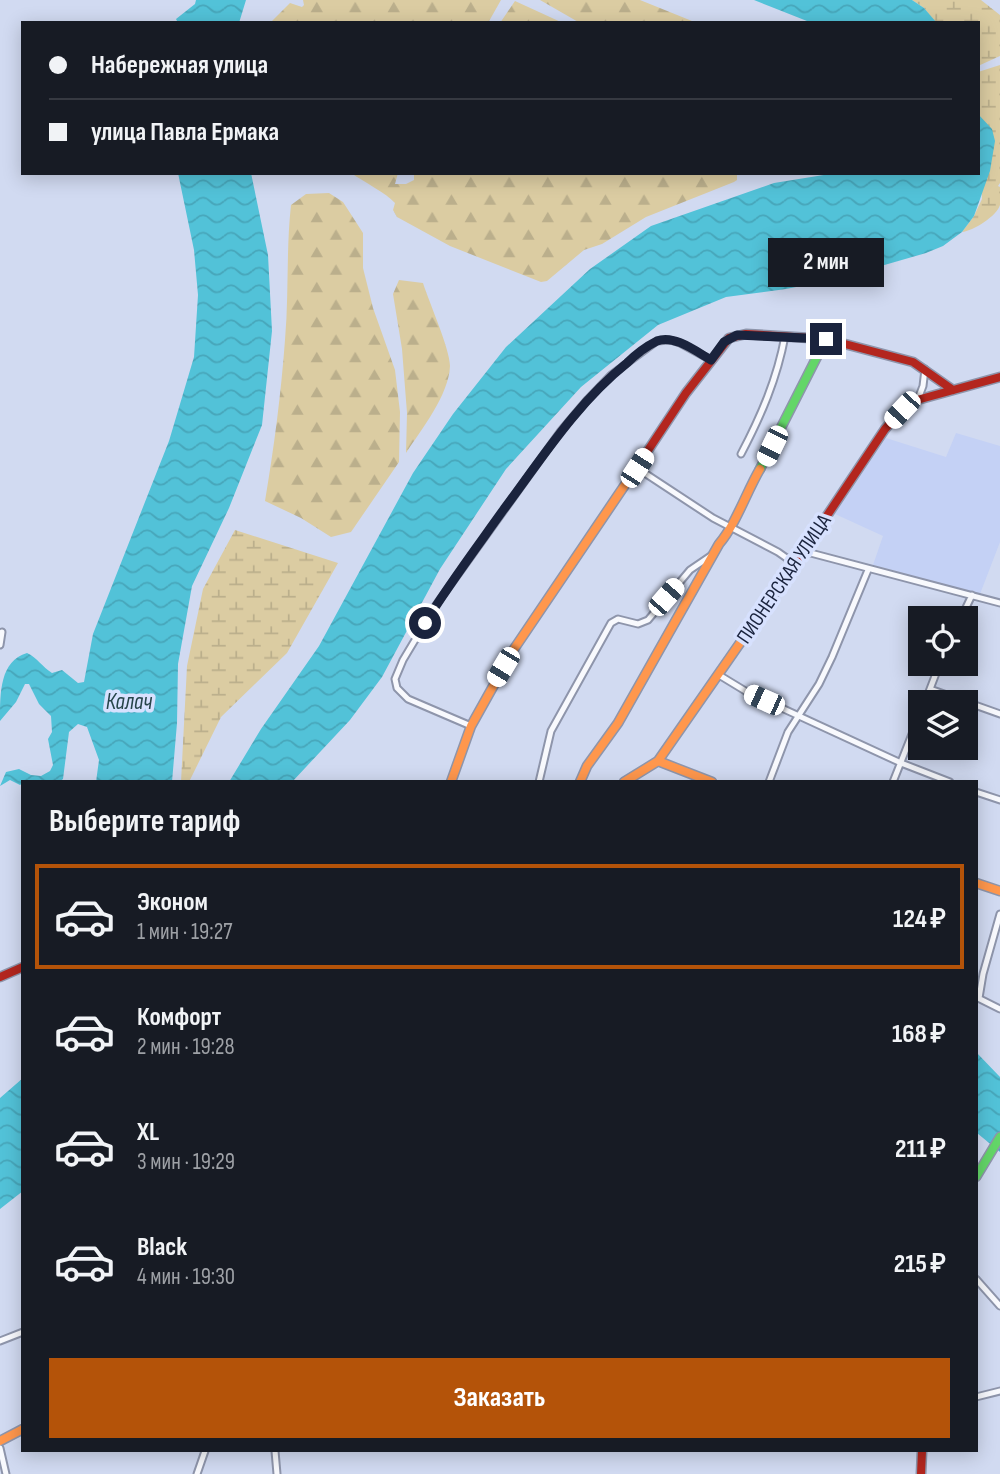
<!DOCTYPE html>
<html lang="ru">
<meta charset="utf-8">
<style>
:root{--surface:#171b24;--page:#242831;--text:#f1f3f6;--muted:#9ea1a6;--line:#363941;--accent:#b45309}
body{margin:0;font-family:"Sofia Sans Condensed",sans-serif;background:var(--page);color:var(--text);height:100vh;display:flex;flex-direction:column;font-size:26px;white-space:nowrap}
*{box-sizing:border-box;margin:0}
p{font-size:23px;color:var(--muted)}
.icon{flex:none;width:38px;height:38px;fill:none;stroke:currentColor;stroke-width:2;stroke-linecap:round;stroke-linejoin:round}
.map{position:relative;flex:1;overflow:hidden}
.sheet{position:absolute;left:21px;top:780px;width:957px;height:672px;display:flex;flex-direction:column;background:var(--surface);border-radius:0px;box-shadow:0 4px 18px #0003}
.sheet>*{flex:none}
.top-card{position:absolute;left:21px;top:21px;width:959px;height:154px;border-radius:0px;box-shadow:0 4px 18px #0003;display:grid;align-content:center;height:154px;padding:0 28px;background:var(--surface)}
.controls{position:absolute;left:908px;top:606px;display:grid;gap:14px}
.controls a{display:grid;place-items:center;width:70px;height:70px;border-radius:0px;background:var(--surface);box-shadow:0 4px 18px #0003;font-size:35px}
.end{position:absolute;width:32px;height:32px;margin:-16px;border:9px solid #1a233d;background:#fff;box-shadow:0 0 0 4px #fff}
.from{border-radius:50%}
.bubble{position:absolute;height:49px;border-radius:0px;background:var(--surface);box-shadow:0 4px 18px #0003;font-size:23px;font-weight:700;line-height:49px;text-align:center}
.car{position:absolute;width:21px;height:42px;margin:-21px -10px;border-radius:9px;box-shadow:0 0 5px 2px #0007;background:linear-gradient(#fff 24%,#345 0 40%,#fff 0 76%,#345 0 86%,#fff 0)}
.top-card b{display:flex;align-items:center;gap:24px;height:66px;font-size:26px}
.top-card b+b{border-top:2px solid var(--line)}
.top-card i{width:18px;height:18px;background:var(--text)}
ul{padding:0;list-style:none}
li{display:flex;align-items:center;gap:21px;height:105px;margin:0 14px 10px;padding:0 14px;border:4px solid transparent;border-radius:0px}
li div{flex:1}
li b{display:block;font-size:26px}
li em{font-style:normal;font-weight:700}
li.active{border-color:var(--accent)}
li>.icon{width:63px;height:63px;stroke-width:1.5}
h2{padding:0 28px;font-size:32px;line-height:84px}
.button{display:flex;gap:14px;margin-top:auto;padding:14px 28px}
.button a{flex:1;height:80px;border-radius:0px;background:var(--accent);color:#fff;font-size:28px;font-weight:700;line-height:80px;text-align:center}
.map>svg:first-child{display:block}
.built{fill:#c4d1f5}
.forest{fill:url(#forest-firs)}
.wetland{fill:url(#wetland-marsh)}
.water{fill:url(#water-waves)}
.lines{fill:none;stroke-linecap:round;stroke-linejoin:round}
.street-casing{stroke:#8e95ab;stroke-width:9}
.fast-casing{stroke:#8e95ab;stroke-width:11}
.slow-casing{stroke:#8e95ab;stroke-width:11}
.jam-casing{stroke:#8e95ab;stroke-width:11}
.street{stroke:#f8f9fd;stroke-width:5}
.fast{stroke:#63d668;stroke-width:8}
.slow{stroke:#ff974d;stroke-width:8}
.jam{stroke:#b3261e;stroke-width:8}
.route{stroke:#1a233d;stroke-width:9}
.labels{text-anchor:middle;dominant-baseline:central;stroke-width:7;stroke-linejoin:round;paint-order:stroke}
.street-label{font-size:21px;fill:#1a233d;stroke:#d7e1fe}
.water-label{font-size:23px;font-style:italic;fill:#27454a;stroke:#d7e1fe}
</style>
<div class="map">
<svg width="1000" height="1474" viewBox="0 0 1000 1474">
<defs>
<pattern id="forest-firs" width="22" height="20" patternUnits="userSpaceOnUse" patternTransform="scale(1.75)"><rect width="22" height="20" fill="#dbcca2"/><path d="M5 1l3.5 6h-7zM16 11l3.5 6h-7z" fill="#bbaf8c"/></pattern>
<pattern id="wetland-marsh" width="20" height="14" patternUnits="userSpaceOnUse" patternTransform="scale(1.75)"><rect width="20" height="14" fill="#dbcca2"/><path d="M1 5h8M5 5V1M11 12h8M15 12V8" fill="none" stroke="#bbaf8c"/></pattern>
<pattern id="water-waves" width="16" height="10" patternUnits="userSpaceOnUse" patternTransform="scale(1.75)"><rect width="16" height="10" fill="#52c2d8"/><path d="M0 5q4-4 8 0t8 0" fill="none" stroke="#47a6ba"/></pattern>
</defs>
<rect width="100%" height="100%" fill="#d1daf1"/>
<path class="built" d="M956,433L1000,446V542L980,594L873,565L883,536L835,514L886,438L946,457Z"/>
<path class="forest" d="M303,0H501L488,23H270L290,3L302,7L304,5Z
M540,0H640L692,21L580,23Z
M515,1L563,23H500Z
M351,173H398L395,184H406L414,180V173L737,175V180L734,182L646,217L602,244L584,250L547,281L541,282L450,246L397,217L393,210L395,203C386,193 364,182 351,173Z
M329,193L343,202L363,233V268L373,308L395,370L400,412L399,462L351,532L331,537L301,518L265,501C274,448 281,394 285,340C289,295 286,250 291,205L306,194Z
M399,280L423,283C429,302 450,349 450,366C449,395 421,430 406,453L407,413L402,349L393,294Z"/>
<path class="wetland" d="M912,0H981L1000,15V56L978,66V23H936L924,8Z
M1000,65V183L998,186L1000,187C1000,192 1000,200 1000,205C997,216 973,231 962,232L974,216L982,199L978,72Z
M235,530L338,563L287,653L221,717L189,782H181L187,666L203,589Z"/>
<path class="water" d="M196,0H246L239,23H178L176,19L195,4Z
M754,0H912L924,8L936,22L812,23Z
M978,114L992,129L995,141L990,171L974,216L962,232L943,246L926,253L836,279L786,289L726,297L658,325L581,387L506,469L440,569L382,677L350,720L292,782H229L261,729L319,646L413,473L453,414L506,347L590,269L651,226L774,183L836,173H978Z
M178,173H251L268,255L272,331L262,425L229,508L192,586L178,664L177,723L172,782H96L99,760L87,727L78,724L69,732L63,779L59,782L27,780L20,785L10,780L0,786L6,772L19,769L31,775L41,776L50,771L53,765L48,739L52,732L51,716L39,704L29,684H25L16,702L0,721C0,692 0,661 27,653C38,658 42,667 52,673L62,670L78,683L84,682L93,634L169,441L194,357L198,295L194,250Z
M976,1052L1000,1077V1152L977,1133Z
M23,1078V1191L0,1209V1098Z"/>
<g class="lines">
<defs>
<path id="street" d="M918,399L923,386L925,369
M741,454C761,416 777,379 785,336
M637,468L713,518L778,552L795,564
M803,551L1000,603
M961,618L972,595
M0,645L2,632
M719,675L747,692L901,763L950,782
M930,689L1000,714
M925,702L940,663
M471,726L408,699L397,688L395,679L403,660L436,605L560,432L588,399L611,375L657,341L670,340L680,343L711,360
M539,782L551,731L611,623L618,619L638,624L648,620L690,570L712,555
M769,782L788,732L819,684L832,657L868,570
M893,782L920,714
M976,792L1000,800
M976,997L1000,1009
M979,998L983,974L1000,914
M976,1279L1000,1306
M0,1341L23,1332
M976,1397L1000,1391
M0,1448L6,1474
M275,1451L277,1474
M197,1474L205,1451"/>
<path id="fast" d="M760,469L826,339
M976,1177L1000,1137"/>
<path id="slow" d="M658,761L712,782
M451,782L471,726L514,649L633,473
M580,782L587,766L618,723L719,544C736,524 746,493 760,469
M624,782L658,761L788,574
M976,883L1000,891
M0,1441L23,1429"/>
<path id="jam" d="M633,473L686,393L729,338L746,334L826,339L913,362L953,390
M788,574L885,429L902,410L917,400L1000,377
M0,977L23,967
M921,1474L922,1451"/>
</defs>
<use href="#street" class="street-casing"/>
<use href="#fast" class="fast-casing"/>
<use href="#slow" class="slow-casing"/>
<use href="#jam" class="jam-casing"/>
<use href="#street" class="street"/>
<use href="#fast" class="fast"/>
<use href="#slow" class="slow"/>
<use href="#jam" class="jam"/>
</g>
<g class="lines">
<path class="route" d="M425,623C449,584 477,547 504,509C542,458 577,403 627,363C635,355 647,346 657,341C674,334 697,352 711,360L724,342L737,335L826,339"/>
</g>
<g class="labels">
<g class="street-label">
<text transform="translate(784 579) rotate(-56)">ПИОНЕРСКАЯ УЛИЦА</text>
</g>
<g class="water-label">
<text x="129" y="702">Калач</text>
</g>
</g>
</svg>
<div class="controls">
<a><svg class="icon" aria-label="locate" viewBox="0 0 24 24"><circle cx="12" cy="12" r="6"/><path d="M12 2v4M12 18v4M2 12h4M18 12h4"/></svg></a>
<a><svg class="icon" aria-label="layers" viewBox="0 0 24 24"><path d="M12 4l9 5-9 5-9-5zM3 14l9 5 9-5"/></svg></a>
</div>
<i class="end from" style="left:425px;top:623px"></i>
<i class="end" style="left:826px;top:339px"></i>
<div class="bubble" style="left:768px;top:238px;width:116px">2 мин</div>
<i class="car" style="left:902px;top:410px;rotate:223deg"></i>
<i class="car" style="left:772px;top:446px;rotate:206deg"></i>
<i class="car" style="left:637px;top:468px;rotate:33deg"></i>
<i class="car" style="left:666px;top:597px;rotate:41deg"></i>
<i class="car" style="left:503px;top:667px;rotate:211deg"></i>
<i class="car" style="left:764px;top:700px;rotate:294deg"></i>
<div class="top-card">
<b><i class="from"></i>Набережная улица</b>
<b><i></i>улица Павла Ермака</b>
</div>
<section class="sheet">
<h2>Выберите тариф</h2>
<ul>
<li class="active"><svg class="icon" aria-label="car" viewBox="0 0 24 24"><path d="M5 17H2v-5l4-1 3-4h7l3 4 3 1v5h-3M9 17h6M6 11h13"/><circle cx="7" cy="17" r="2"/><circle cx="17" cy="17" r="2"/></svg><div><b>Эконом</b><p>1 мин · 19:27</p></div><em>124 ₽</em></li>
<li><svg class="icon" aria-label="car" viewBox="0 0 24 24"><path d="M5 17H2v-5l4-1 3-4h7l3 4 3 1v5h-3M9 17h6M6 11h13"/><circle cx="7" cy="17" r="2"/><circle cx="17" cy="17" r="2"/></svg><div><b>Комфорт</b><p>2 мин · 19:28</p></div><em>168 ₽</em></li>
<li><svg class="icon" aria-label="car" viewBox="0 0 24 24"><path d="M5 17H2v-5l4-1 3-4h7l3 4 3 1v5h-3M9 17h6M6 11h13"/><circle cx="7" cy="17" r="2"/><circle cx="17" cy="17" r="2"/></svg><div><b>XL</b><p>3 мин · 19:29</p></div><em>211 ₽</em></li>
<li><svg class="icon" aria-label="car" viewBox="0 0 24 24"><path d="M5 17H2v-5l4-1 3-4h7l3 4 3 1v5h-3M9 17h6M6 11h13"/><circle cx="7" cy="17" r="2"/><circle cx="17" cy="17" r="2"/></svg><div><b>Black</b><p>4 мин · 19:30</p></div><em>215 ₽</em></li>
</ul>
<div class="button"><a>Заказать</a></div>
</section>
</div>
